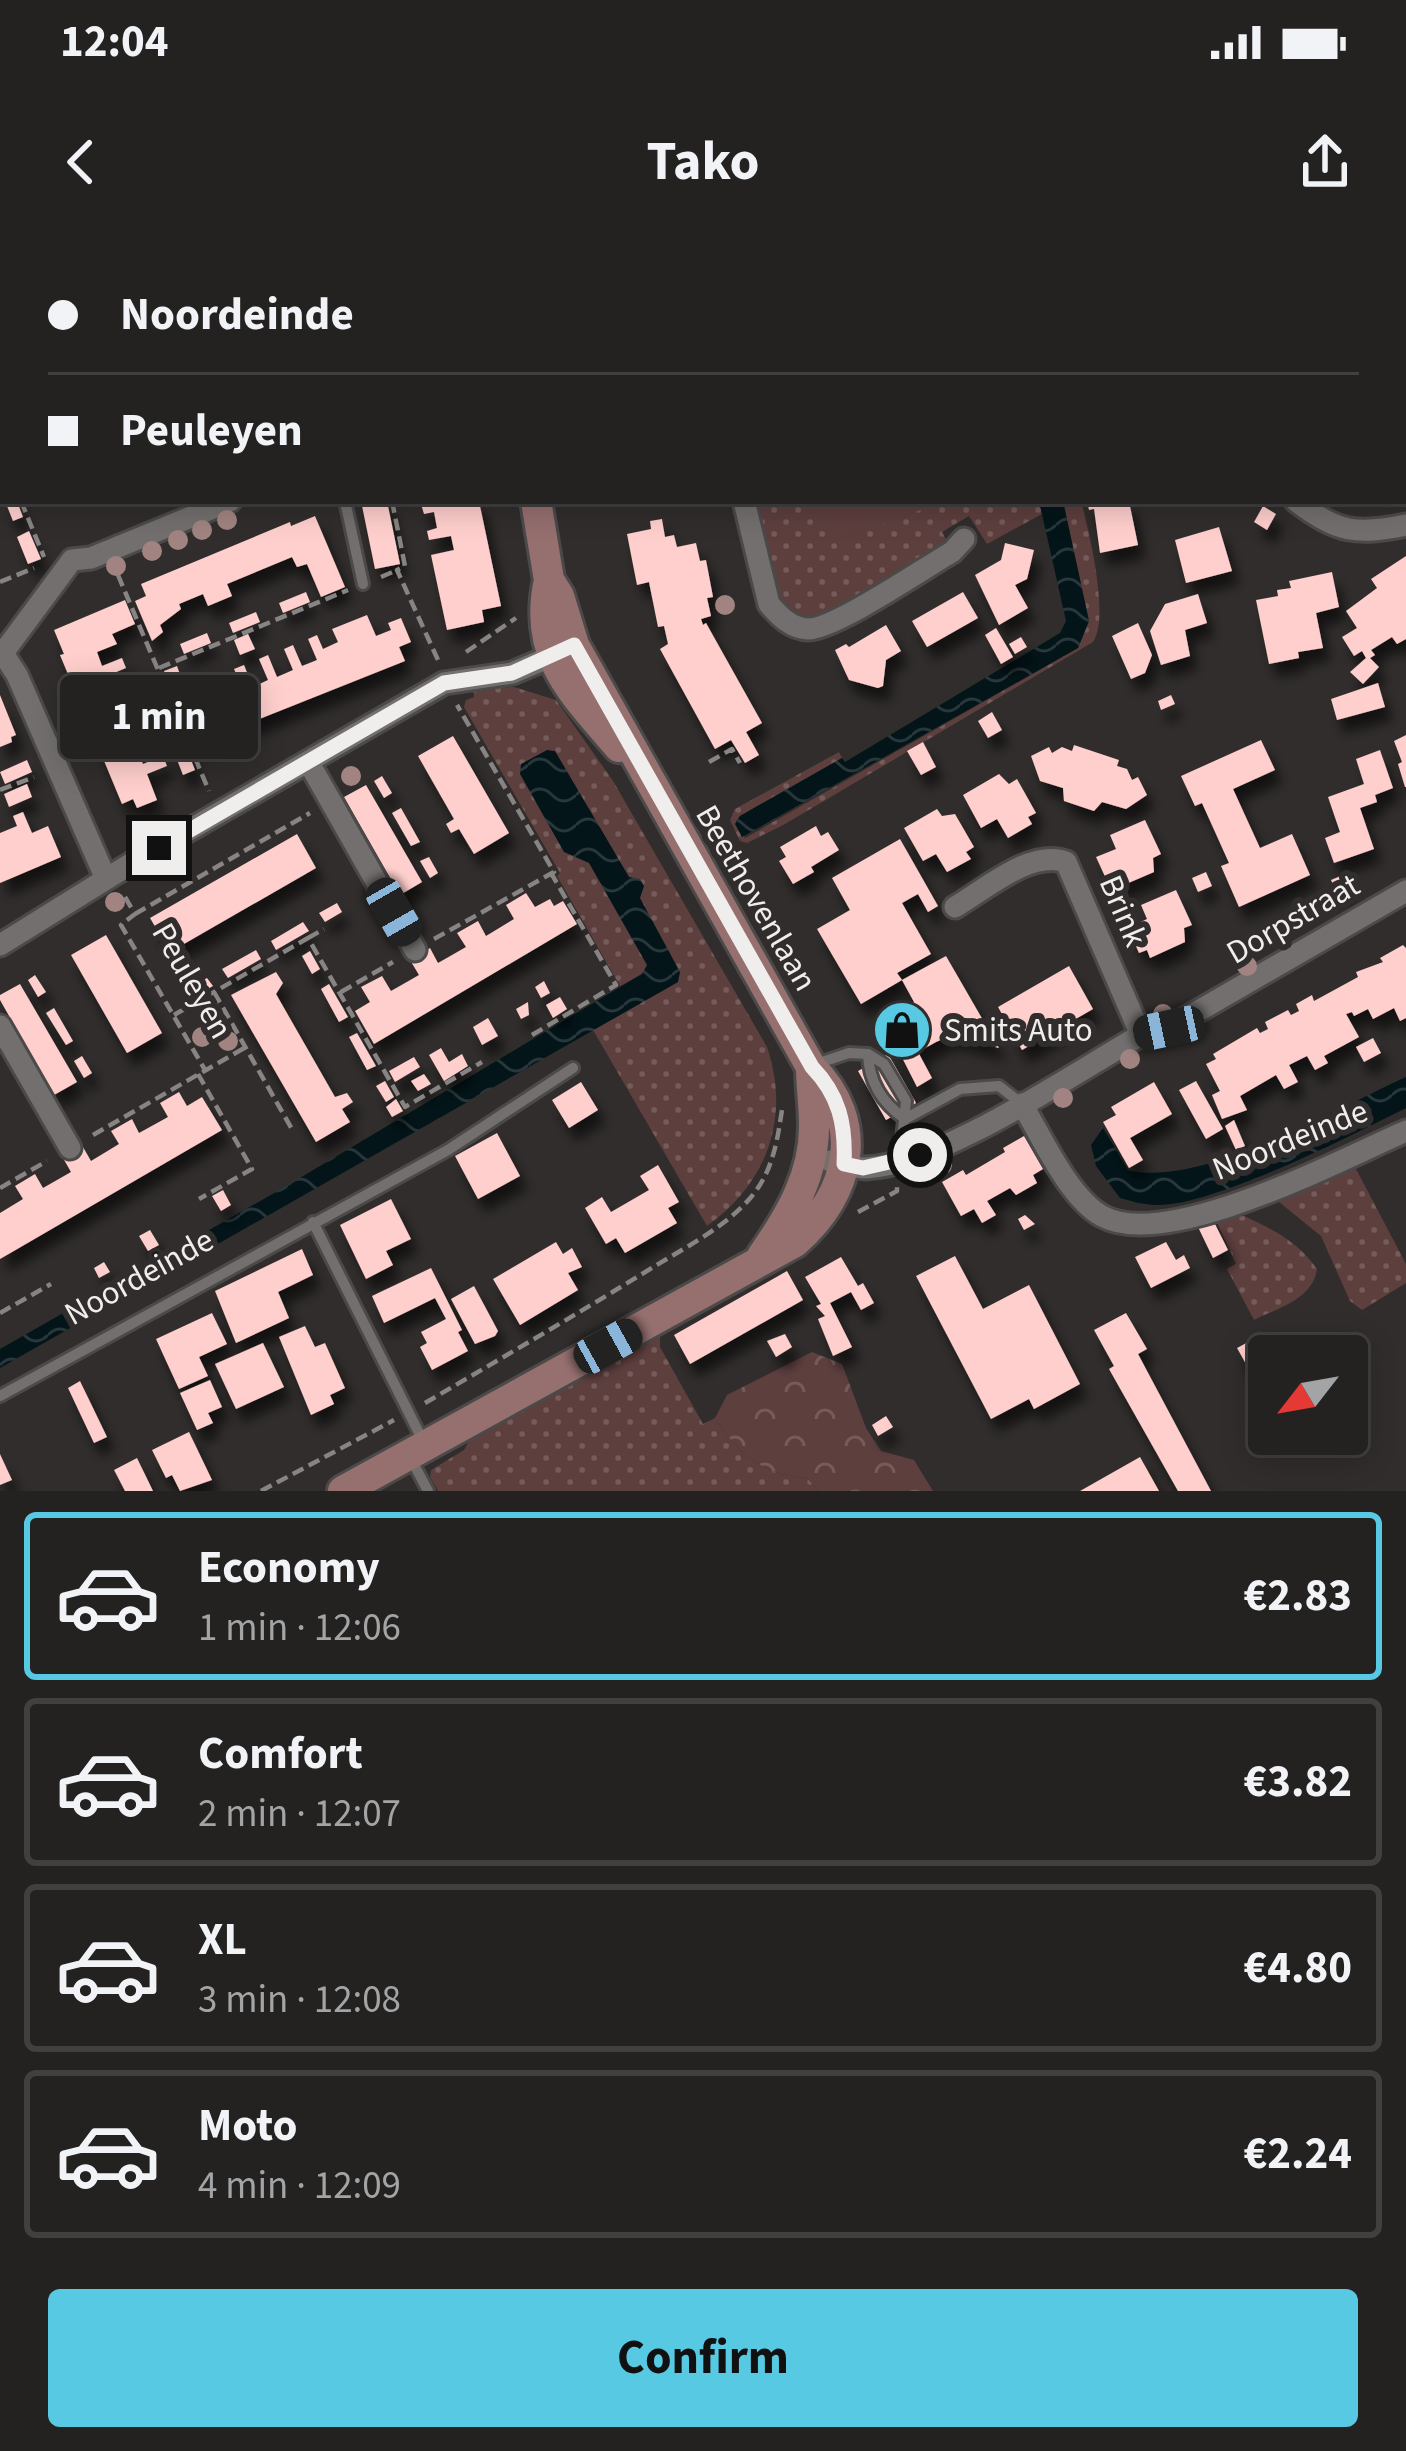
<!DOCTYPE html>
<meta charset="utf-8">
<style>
:root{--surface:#242221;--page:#2c2a2a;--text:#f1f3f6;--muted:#a3a4a5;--line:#413f3f;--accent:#57c9e2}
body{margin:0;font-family:"Source Sans 3",sans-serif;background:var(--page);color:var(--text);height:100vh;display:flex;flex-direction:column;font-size:45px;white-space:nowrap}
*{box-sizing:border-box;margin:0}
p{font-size:39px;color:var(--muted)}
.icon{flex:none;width:66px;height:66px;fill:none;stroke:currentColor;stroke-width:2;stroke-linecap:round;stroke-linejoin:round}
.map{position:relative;height:1251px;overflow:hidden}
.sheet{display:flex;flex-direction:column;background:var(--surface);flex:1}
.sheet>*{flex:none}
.guide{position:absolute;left:0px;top:0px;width:1407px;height:264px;box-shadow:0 6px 30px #0003,0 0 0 3px var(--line);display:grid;align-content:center;height:264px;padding:0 48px;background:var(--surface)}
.needle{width:78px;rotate:239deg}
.controls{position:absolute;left:1248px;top:1095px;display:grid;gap:24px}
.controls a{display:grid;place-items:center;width:120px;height:120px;border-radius:12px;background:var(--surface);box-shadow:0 6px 30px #0003,0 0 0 3px var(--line);font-size:60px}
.end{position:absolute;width:54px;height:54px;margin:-27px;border:15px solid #f0eeed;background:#111;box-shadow:0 0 0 6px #111}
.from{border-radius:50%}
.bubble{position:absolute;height:84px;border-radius:12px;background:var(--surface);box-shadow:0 6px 30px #0003,0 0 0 3px var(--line);font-size:39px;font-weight:700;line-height:84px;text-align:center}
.car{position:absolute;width:36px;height:72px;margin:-36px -18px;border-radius:15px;box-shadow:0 0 9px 3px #0007;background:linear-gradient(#222 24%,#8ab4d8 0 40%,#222 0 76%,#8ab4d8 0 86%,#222 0)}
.guide b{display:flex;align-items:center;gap:42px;height:114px;font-size:45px}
.guide b+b{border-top:3px solid var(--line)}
.guide i{width:30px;height:30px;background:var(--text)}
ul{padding:21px 0 0;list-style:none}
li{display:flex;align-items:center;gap:36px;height:168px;margin:0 24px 18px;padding:0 24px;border:6px solid var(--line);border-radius:12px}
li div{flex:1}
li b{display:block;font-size:45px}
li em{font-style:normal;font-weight:700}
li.on{border-color:var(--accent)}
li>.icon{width:108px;height:108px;stroke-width:1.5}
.action{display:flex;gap:24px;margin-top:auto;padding:24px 48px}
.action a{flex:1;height:138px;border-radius:12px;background:var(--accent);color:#111;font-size:48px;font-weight:700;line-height:138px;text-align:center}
.status{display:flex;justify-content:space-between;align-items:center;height:84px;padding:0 60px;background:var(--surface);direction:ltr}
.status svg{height:33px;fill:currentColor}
header{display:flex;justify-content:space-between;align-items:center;height:156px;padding:0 48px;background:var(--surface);font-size:54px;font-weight:700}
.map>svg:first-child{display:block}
.grass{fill:url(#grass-dots)}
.forest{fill:url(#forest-crowns)}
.park{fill:#5d3f3e}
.water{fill:url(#water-waves)}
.building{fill:#fecfcd;filter:url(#shadow)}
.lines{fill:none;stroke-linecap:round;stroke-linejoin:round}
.service-casing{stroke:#4c4949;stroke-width:16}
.minor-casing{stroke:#4c4949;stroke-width:27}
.secondary-casing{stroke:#4c4949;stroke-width:36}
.path{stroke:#878483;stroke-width:4.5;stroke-dasharray:12 6;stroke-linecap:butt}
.service{stroke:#736f6f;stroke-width:10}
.minor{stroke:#736f6f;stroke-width:21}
.secondary{stroke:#966f6f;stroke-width:30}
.tree{fill:#a18482}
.route{stroke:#f0eeed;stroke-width:15}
.labels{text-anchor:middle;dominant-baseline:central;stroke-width:12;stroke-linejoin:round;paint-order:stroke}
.street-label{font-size:33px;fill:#f0eeed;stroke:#302d2c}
.poi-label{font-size:33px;fill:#f0eeed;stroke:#302d2c;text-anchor:start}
</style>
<div class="status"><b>12:04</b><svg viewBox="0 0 49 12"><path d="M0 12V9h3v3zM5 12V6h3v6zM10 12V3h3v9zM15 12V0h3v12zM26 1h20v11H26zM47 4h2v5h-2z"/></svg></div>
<header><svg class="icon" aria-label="back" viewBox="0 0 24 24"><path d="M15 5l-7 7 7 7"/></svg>Tako<svg class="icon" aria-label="share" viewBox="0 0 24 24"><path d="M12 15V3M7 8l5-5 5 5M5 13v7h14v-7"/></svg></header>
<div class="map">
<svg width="1406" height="1251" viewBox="0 0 1406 1251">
<defs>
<pattern id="grass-dots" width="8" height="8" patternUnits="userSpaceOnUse" patternTransform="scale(3)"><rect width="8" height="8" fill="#5d3f3e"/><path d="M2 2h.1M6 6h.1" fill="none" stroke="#755b5a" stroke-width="1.8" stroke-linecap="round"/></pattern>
<pattern id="forest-crowns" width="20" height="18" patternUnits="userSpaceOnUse" patternTransform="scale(3)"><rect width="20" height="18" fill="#5d3f3e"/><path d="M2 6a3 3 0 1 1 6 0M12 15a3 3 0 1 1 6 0" fill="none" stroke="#755b5a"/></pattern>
<pattern id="water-waves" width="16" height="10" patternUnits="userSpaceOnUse" patternTransform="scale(3)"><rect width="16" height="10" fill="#031519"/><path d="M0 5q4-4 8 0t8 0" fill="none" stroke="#28373b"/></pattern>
<filter id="shadow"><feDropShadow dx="7" dy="13" stdDeviation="6" flood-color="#0009"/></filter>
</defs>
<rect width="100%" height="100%" fill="#302d2c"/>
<path class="grass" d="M756,261H1039L1042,274L987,304L969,276L942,292L948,303L827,373C766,393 765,301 756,261Z
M1063,261H1081C1089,292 1110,377 1093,402L785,584L747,603L740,601L730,580L735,569L839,512L842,518L740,576L736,581L745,598L1078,408L1089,381Z
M514,447L556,460L613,541L767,807C791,878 767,943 707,986L593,790L678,742L629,637L555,512L589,622L648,726L642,734L620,746L557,636L560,633L464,467L466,460L474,457L473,449Z
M1356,929L1406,1024V1043L1362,1070L1350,1061L1321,996L1279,962Z
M1244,976C1274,990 1298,1002 1317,1029C1313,1059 1278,1068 1254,1080L1227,1029L1236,1024L1215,978Z
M660,1093V1107L703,1184L715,1178C738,1214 764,1236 807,1238L819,1251H438L430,1237L431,1230L464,1210L470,1199Z"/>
<path class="forest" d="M812,1112L842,1124L866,1188L881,1211L914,1220L933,1251H819L807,1238C764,1236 738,1214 715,1178L727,1155Z"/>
<path class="park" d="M815,261H944L831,304Z"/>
<path class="water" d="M1039,261H1063L1089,381L1078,408L742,597L735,584L740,576L842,518L845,522L1060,393L1066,381Z
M547,510L555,511L629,637L640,639L644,646L640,658L680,732L678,742L0,1128V1109L283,948L642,734L647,725L589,623L564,612L520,534L521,524Z
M1406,837V868C1352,895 1212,967 1156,965C1144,965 1131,961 1120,958L1096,926L1091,905L1103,888L1128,930C1200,949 1337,868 1406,837Z"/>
<path class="building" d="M5,261H17L23,277L13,281Z
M361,261H387L400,324L375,329Z
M432,261H479L501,366L482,370L484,382L447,390L431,315L454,310L451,296L429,300L427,291L437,288L434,272L424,274L421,264Z
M1087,261H1129L1138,305L1100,313L1094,269L1089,270Z
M1263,266L1276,274L1267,290L1254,282Z
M315,276L345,347L321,357L307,324L297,327L292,317L227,344L232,356L208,366L203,354L179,364L181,369L160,385L163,392L152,401L135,361L146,356L141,344L290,282L291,286Z
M662,279L665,297L674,295L677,307L696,303L700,321L706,320L713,357L707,358L711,376L701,379L703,385L706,383L762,483L746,492L759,515L745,523L731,500L715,509L660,409L668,404L664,386L658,387L649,342L637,345L627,294L651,289L650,281Z
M1219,287L1232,331L1186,343L1175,300Z
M29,291L41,319L28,324L17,297Z
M1005,303L1034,310L1027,339L1015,345L1028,368L999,385L975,335L1001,320Z
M1406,316V399L1397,404L1392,397L1371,410L1375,415L1370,418L1379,427L1363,444L1350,432L1366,418L1362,411L1354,416L1342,397L1357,388L1346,371L1377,348L1371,339Z
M1332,332L1339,367L1316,373L1323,408L1298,412L1299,418L1269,424L1256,360L1278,356L1277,350L1291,348L1289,341Z
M306,352L310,362L283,373L279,363Z
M963,352L978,378L927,407L912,381Z
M1198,354L1207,383L1185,390L1190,416L1161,425L1150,391L1165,364Z
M125,360L135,384L112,394L117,404L97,412L102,426L122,418L126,428L107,436L113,451L132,443L136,452L117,460L123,476L142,468L146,477L127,485L133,500L153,492L157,502L137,510L143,524L163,516L167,526L147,534L157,560L137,568L133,559L122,564L60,415L64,414L54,390Z
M256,372L260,382L233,393L229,383Z
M367,375L376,396L391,390L388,383L401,378L411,402L399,407L405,421L194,505L173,455L195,445L200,457L215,450L210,440L219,436L228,457L243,450L234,429L244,425L253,447L268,440L259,419L268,415L277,437L293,430L284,409L293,405L302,426L317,420L308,399L317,395L323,409L338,402L332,389Z
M1138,383L1152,415L1145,433L1131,439L1112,396Z
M886,385L901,411L886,420L883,446L878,448L849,440L835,410L846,404L849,407Z
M996,388L1013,417L1001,424L985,395Z
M207,393L211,403L184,414L180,404Z
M248,394L255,409L240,415L234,400Z
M1021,397L1027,407L1015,414L1009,404Z
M177,426L181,437L168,442L164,431Z
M1378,443L1385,467L1337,480L1331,459Z
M0,455L16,495L11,497L12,502L0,507Z
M1171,455L1175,464L1161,470L1158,461Z
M992,472L1002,490L988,498L978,481Z
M176,482L181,495L168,500L163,487Z
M1406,495V547H1405L1398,524L1402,522L1394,501Z
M453,496L509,593L474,614L459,589L451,593L446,584L454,579L418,516Z
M1261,500L1275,530L1233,549L1260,608L1292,594L1310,635L1239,667L1221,626L1229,623L1202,563L1195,566L1181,536Z
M923,502L936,527L921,535L907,511Z
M1074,505L1119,520L1117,526L1127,529L1132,540L1138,537L1147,555L1126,569L1102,562L1094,571L1064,561L1063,548L1040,541L1031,516L1049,507L1052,513L1062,507L1072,511Z
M186,507L195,530L183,535L174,512Z
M1380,510L1393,548L1375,555L1377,562L1360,568L1374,609L1334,623L1325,598L1340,592L1328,557L1364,544L1356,519Z
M27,520L32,532L5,544L0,532Z
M999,534L1009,544L1017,539L1036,573L1028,577L1032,584L1008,598L997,579L981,588L963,555Z
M382,536L392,553L384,558L374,541Z
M27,544L32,557L9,567L4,554Z
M366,545L422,642L400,655L344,557Z
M401,568L420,602L411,606L392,573Z
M937,569L942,576L955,574L974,607L966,612L971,619L947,632L936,614L923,621L904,588Z
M23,572L32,593L48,586L61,617L0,643V593L17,586L13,576Z
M1145,580L1161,614L1153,618L1154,632L1119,647L1116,639L1108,643L1096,617L1116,609L1110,595Z
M816,586L821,596L828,592L839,610L811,627L814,632L793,644L779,621L786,617L780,607Z
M297,594L316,628L170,712L150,678Z
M900,599L938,666L928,672L918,654L902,663L931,714L897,733L902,740L861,764L817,689L850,670L832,638Z
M429,617L438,633L430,638L420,621Z
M1206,632L1212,646L1198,652L1192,638Z
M1343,635L1348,646L1336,651L1331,640Z
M1176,650L1192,685L1184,688L1185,702L1150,718L1147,710L1139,713L1128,688L1147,679L1141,665Z
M526,653L535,667L550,659L554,666L563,661L577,684L374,804L355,771L370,762L361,747L382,736L391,751L419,735L410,720L430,708L438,723L466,707L457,693L478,681L486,696L514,679L506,665Z
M337,663L342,672L325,682L319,673Z
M303,682L309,691L276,710L271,701Z
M106,695L162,793L127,813L71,715Z
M1403,705L1406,708V778L1400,781L1394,768L1373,779L1368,769L1354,776L1352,772L1346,774L1359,797L1324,816L1328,823L1315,830L1307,816L1289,825L1298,842L1284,849L1276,835L1240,856L1247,870L1222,879L1212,855L1220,851L1206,824L1216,819L1213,814L1257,788L1260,793L1268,789L1265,782L1288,770L1291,775L1299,771L1296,764L1312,755L1314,761L1358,737L1356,732L1383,722L1380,718Z
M256,710L261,719L228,738L222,729Z
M310,711L320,729L312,734L302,716Z
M946,716L999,808L952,795L936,802L918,812L932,838L917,847L883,780L914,762L902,740Z
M1069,726L1093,769L1022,810L998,767Z
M276,732L283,743L276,754L335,857L347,853L353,862L342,869L350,882L316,902L231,755Z
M35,735L46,752L38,757L28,740Z
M207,738L213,746L195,756L190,748Z
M544,741L550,753L541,758L535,747Z
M20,744L77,842L54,855L0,760V755Z
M329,744L348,777L339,782L321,749Z
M560,757L567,769L553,778L546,765Z
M528,762L529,775L521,779L516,769Z
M54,768L73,801L66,805L46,773Z
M488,778L498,796L482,805L473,787Z
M357,793L376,826L367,830L349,797Z
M1373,798L1381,813L1364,822L1356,807Z
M441,808L449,822L462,814L468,826L444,841L429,815Z
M888,814L916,863L886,880L858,831Z
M82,816L92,833L84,838L74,821Z
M414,817L420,827L395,842L389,831Z
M424,834L431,844L418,851L411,841Z
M385,841L394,857L386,862L376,846Z
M1196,841L1223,889L1206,899L1179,850Z
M581,842L598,870L569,888L552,860Z
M1154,842L1172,874L1130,898L1143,920L1129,928L1103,882L1116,875L1111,867Z
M179,852L187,866L202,857L222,890L0,1019V973L23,959L15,946L35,934L43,948L71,932L63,918L73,912L83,907L91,921L119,904L111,891L132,879L139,893L168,877L160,863Z
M396,859L403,871L392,877L386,867Z
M1234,880L1245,906L1236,910L1225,886Z
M497,893L520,936L478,959L455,916Z
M1024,896L1043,929L1033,935L1037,943L1016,955L1010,948L987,961L996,975L982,983L974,969L961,976L942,942L963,930L966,935L1005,912L1003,908Z
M658,925L679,962L668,968L677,983L625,1013L616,998L606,1004L585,968L602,957L611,972L649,950L640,936Z
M223,950L231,965L221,971L212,956Z
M391,959L411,999L386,1011L393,1025L366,1039L340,985Z
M1025,975L1035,984L1024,990L1018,979Z
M1213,980L1228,1010L1213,1018L1198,987Z
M150,990L159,1005L148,1011L139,996Z
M556,1002L563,1014L572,1008L582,1027L568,1033L578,1050L520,1085L493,1039Z
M1166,1002L1176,1020L1184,1015L1190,1028L1151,1048L1135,1017Z
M302,1009L313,1035L278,1052L289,1078L236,1103L215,1051Z
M955,1016L983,1069L1029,1045L1080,1144L1034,1169L1029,1159L991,1179L916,1036Z
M841,1017L858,1046L863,1043L874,1063L861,1070L851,1052L830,1063L852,1107L833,1116L818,1079L825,1076L816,1066L821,1064L805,1037Z
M104,1022L110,1032L99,1038L94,1028Z
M431,1028L462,1090L458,1092L468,1111L432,1130L420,1107L427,1103L421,1092L446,1079L435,1058L384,1083L372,1056Z
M787,1031L803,1060L690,1124L674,1095Z
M474,1046L498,1091L495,1096L475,1104L451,1059Z
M212,1073L227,1104L199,1117L208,1136L179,1149L156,1099Z
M1126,1073L1147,1109L1138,1114L1211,1251H1178L1109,1129L1114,1126L1094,1090Z
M305,1086L315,1107L325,1103L345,1148L330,1155L334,1164L311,1175L279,1097Z
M1265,1093L1277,1116H1269V1153L1264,1156L1237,1108Z
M785,1094L792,1107L776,1117L767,1101Z
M263,1103L284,1147L236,1169L215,1124Z
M210,1140L222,1167L208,1173L213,1183L197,1190L180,1153Z
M80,1141L107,1197L94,1203L68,1148Z
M886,1176L893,1187L878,1196L872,1185Z
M189,1192L212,1240L180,1251L172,1235L166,1238L152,1210Z
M0,1214L12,1240L0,1245Z
M1140,1217L1159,1251H1080Z
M137,1218L153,1251H125L114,1230Z"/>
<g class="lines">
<defs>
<path id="service" d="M685,0L686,3
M345,261L363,344
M868,814C869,842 882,863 905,879L960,849L999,846L1022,864
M816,824L849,813L868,814L884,824L906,861L900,918
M313,982L424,1203
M0,1156L448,910L573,828
M410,1217L428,1251"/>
<path id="minor" d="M838,0V3
M1238,0L1239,3
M1404,78H1406
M744,261L769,364C780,377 791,388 808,389C835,389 924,328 952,312L964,299
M1296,261C1337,293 1357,295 1406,285
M4,415L17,435L106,639
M0,417L72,320L91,318L230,261
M309,523L415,710
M955,667C986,649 1031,609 1066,622L1141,795
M0,705L132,623L444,443L512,433L564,411
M0,786L70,908
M1022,864C1041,896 1069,958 1102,976C1166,1012 1342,919 1406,891
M830,921C841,923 854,928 866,928C940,925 1074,833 1141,795L1169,788L1406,651"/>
<path id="secondary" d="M483,0V3
M549,340C532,417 574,454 619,507
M762,1016C790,976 815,934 814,884C814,865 811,846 811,827
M343,1251L795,1002C851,953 867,883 811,827L574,405L559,356L549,340L536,261"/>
</defs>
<use href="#service" class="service-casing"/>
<use href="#minor" class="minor-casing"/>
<use href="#secondary" class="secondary-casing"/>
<path class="path" d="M115,0L117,3
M226,0L227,3
M337,0L338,3
M521,0L522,3
M633,0L634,3
M876,0L877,3
M985,0V3
M193,3L198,0
M1080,3L1094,0
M0,50L3,48
M0,114L3,112
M0,137L3,136
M0,210L3,218
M21,261L44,317
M392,261L405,326L397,330L438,420
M118,335L209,551
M381,337L397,330
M0,342L34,328
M466,412L516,378
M159,428L348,350
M709,522L732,509L740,523
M0,550L34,537
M125,657L135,674L121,685L205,830
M135,674L310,573
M308,698L324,689
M434,699L554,632L457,465
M214,752L293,891
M341,752L393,722
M174,775L308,698L405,867L482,822
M532,795L616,745L551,633
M198,834L252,929L199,959
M93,895L246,807
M0,948L47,921
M858,972L897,951V947
M0,1073L51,1044
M425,1163C502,1118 579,1073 655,1026C688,1006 727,986 752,956C773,930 777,902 782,870
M261,1251L394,1180"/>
<use href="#service" class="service"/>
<use href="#minor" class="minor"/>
<use href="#secondary" class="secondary"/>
</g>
<g class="tree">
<circle cx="227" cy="280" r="10"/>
<circle cx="202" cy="290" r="10"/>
<circle cx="178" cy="300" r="10"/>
<circle cx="152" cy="311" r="10"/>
<circle cx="116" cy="326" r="10"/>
<circle cx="725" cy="365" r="10"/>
<circle cx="351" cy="536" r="10"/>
<circle cx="115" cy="662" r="10"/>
<circle cx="1247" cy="726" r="10"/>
<circle cx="211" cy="771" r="10"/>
<circle cx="1163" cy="774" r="10"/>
<circle cx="202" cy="797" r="10"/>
<circle cx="228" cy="801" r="10"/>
<circle cx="1130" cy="819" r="10"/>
<circle cx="1063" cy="858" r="10"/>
<circle cx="942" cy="925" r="10"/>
</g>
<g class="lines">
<path class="route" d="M159,608L444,443L512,433L574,405L812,827C839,855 846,884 844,924L863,928L920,915"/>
</g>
<defs>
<symbol id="shop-disc" viewBox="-11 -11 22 22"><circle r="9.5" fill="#57c9e2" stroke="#302d2c"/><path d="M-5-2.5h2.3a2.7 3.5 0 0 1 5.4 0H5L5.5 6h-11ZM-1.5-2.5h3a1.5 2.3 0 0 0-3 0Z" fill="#111"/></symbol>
</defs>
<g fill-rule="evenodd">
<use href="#shop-disc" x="869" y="757" width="66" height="66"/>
</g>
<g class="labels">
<g class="street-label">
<text transform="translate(756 658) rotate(60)">Beethovenlaan</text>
<text transform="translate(1123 671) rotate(67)">Brink</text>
<text transform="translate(1293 679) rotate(-30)">Dorpstraat</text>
<text transform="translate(192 741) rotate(60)">Peuleyen</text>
<text transform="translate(1290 900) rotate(-22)">Noordeinde</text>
<text transform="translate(139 1037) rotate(-29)">Noordeinde</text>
</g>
<g class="poi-label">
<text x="944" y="790">Smits Auto</text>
</g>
</g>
</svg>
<div class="controls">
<a><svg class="needle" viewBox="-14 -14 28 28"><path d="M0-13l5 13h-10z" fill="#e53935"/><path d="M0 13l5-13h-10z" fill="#a3a4a5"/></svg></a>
</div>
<i class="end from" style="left:920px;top:915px"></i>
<i class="end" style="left:159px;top:608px"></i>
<div class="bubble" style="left:60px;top:435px;width:198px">1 min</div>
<i class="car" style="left:394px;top:672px;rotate:150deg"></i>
<i class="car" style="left:1169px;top:788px;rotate:258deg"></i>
<i class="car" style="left:608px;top:1106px;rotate:61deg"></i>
<div class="guide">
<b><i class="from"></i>Noordeinde</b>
<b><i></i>Peuleyen</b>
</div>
</div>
<section class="sheet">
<ul>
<li class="on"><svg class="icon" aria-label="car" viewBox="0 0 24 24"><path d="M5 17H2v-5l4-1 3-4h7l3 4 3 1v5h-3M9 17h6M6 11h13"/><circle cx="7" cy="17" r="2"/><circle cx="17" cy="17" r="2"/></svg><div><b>Economy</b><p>1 min · 12:06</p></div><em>€2.83</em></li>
<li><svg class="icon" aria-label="car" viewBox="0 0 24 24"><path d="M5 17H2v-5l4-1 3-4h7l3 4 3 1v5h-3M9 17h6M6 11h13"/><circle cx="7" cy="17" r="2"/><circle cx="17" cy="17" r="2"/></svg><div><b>Comfort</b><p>2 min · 12:07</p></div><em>€3.82</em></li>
<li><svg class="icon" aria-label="car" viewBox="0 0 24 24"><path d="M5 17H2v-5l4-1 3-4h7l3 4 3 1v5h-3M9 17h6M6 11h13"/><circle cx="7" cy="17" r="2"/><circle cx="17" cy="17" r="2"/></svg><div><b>XL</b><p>3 min · 12:08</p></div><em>€4.80</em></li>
<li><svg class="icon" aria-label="car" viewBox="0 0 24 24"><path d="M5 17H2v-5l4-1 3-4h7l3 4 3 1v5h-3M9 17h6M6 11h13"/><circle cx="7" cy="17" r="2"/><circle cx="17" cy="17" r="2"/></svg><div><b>Moto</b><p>4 min · 12:09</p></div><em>€2.24</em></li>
</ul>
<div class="action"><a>Confirm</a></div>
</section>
